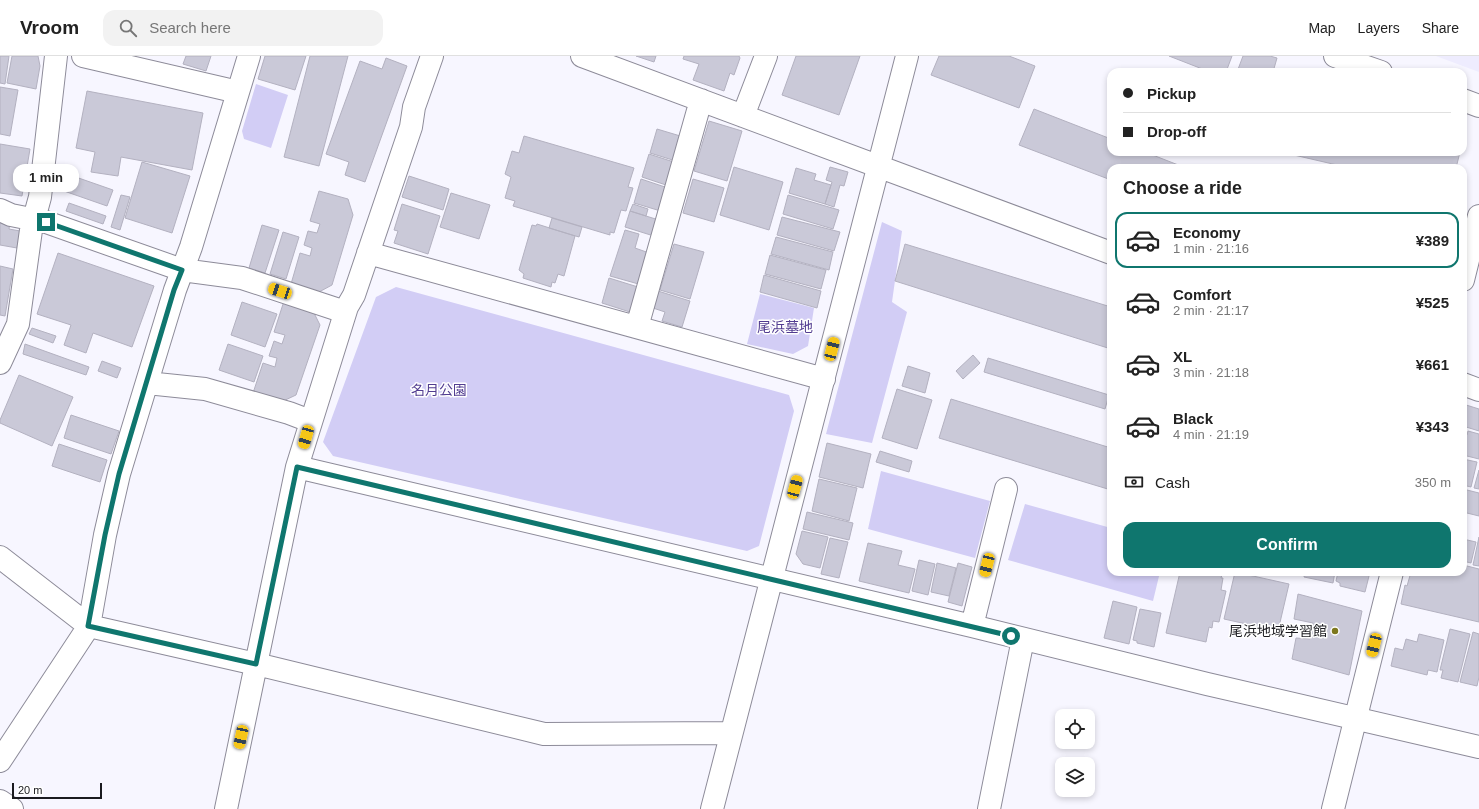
<!DOCTYPE html>
<meta charset="utf-8">
<style>
:root{--surface:#fff;--page:#f2f2f2;--text:#222;--muted:#767676;--line:#e0e0e0;--accent:#0f766e}
body{margin:0;font-family:Helvetica,"Noto Sans JP",sans-serif;background:var(--page);color:var(--text);height:100vh;display:flex;flex-direction:column;font-size:15px;white-space:nowrap}
*{box-sizing:border-box;margin:0}
p{font-size:13px;color:var(--muted)}
.icon{flex:none;width:22px;height:22px;fill:none;stroke:currentColor;stroke-width:2;stroke-linecap:round;stroke-linejoin:round}
.map{position:relative;flex:1;overflow:hidden}
.sheet{position:absolute;left:1107px;top:108px;width:360px;height:412px;display:flex;flex-direction:column;background:var(--surface);border-radius:12px;box-shadow:0 2px 6px #0003}
.sheet>*{flex:none}
.guide{position:absolute;left:1107px;top:12px;width:360px;height:88px;border-radius:12px;box-shadow:0 2px 6px #0003;display:grid;align-content:center;height:88px;padding:0 16px;background:var(--surface)}
.controls{position:absolute;left:1055px;top:653px;display:grid;gap:8px}
.controls a{display:grid;place-items:center;width:40px;height:40px;border-radius:8px;background:var(--surface);box-shadow:0 2px 6px #0003;font-size:20px}
.scale{position:absolute;left:12px;bottom:10px;width:90px;box-sizing:border-box;padding-left:4px;border:2px solid #1a1a1f;border-top:0;font-size:11px;line-height:14px;white-space:nowrap;color:#1a1a1f;-webkit-text-stroke:3px #fff;paint-order:stroke}
.end{position:absolute;width:18px;height:18px;margin:-9px;border:5px solid #0f766e;background:#fff;box-shadow:0 0 0 2px #fff}
.from{border-radius:50%}
.bubble{position:absolute;height:28px;border-radius:12px;background:var(--surface);box-shadow:0 2px 6px #0003;font-size:13px;font-weight:600;line-height:28px;text-align:center}
.car{position:absolute;width:12px;height:24px;margin:-12px -6px;border-radius:5px;box-shadow:0 0 3px 1px #0007;background:linear-gradient(#f5c518 24%,#345 0 40%,#f5c518 0 76%,#345 0 86%,#f5c518 0)}
.guide b{display:flex;align-items:center;gap:14px;height:38px;font-size:15px}
.guide b+b{border-top:1px solid var(--line)}
.guide i{width:10px;height:10px;background:var(--text)}
ul{padding:0;list-style:none}
li{display:flex;align-items:center;gap:12px;height:56px;margin:0 8px 6px;padding:0 8px;border:2px solid transparent;border-radius:12px}
li div{flex:1}
li b{display:block;font-size:15px}
li em{font-style:normal;font-weight:600}
li.on{border-color:var(--accent)}
li>.icon{width:36px;height:36px;stroke-width:1.5}
h2{padding:0 16px;font-size:18px;line-height:48px}
.pay{display:flex;align-items:center;gap:10px;height:44px;padding:0 16px;font-size:15px}
.pay p{margin-inline-start:auto}
.button{display:flex;gap:8px;margin-top:auto;padding:8px 16px}
.button a{flex:1;height:46px;border-radius:12px;background:var(--accent);color:#fff;font-size:16px;font-weight:600;line-height:46px;text-align:center}
header{display:flex;align-items:center;gap:24px;box-sizing:border-box;height:56px;padding:0 20px;background:var(--surface);border-bottom:1px solid var(--line)}
header strong{font-size:19px}
nav{display:flex;gap:22px;margin-inline-start:auto;font-size:14px}
.search{width:280px;height:36px;background:var(--page);display:flex;align-items:center;gap:10px;box-sizing:border-box;padding:0 14px;border-radius:12px;color:var(--muted);font-size:15px}
.map>svg:first-child{display:block}
.built{fill:#eeecfe}
.green{fill:#d2cdf5}
.building{fill:#cac9d8;stroke:#b3b1c0}
.lines{fill:none;stroke-linecap:round;stroke-linejoin:round}
.minor-casing{stroke:#8d8b99;stroke-width:24}
.minor{stroke:#fff;stroke-width:22}
.route{stroke:#0f766e;stroke-width:5}
.poi-dot{fill:#7d781d;stroke:#fff;stroke-width:1.5}
.labels{text-anchor:middle;dominant-baseline:central;stroke-width:3;stroke-linejoin:round;paint-order:stroke}
.park-label{font-size:14px;fill:#513c90;stroke:#fff}
.poi-label{font-size:14px;fill:#1a1a1f;stroke:#fff;text-anchor:end}
</style>
<header>
<strong>Vroom</strong>
<div class="search"><svg class="icon" aria-label="search" viewBox="0 0 24 24"><circle cx="10" cy="10" r="6"/><path d="M15 15l6 6"/></svg>Search here</div>
<nav><a>Map</a><a>Layers</a><a>Share</a></nav>
</header>
<div class="map">
<svg width="1479" height="753" viewBox="0 0 1479 753">
<rect width="100%" height="100%" fill="#f7f6ff"/>
<path class="built" d="M1436,0H1479V16Z"/>
<path class="green" d="M256,28L288,39L271,92L244,83L242,75Z
M882,166L902,175L892,246L907,256L872,387L826,378Z
M396,231L789,339L794,355L759,490L747,495L333,400L323,386L376,241Z
M760,238L814,252L808,290L793,298L747,288Z
M881,415L990,445L975,502L868,473Z
M1025,448L1111,472V516H1160L1153,545L1008,504Z"/>
<path class="building" d="M0,0H9L5,28L0,27Z
M12,0H38L40,10L36,33L7,27Z
M186,0H211L206,15L183,8Z
M265,0H306L295,34L258,23Z
M310,0H348L319,110L284,101Z
M636,0H656L654,6Z
M684,0H739L740,2L734,19L730,17L724,35L693,24L699,8L683,3Z
M796,0H860L839,59L782,39Z
M939,0H1009L1035,10L1019,52L931,19Z
M1169,0H1232L1226,16H1210Z
M1243,0H1270L1277,2L1273,16H1237Z
M386,2L407,10L365,126L345,119L349,106L326,98L360,5L382,13Z
M0,31L18,34L10,80L0,78Z
M87,35L203,57L192,114L121,101L118,120L91,116L95,96L76,92Z
M1034,53L1111,83V96H1145L1186,112H1111V124L1019,89Z
M709,65L742,75L727,125L694,115Z
M657,73L687,82L679,106L650,97Z
M524,80L634,112L628,131L633,132L626,155L621,154L614,177L610,176V179L513,150L515,145L505,142L511,121L505,118L512,95L519,97Z
M0,88L30,93L22,140L0,137Z
M1281,96H1460L1456,112H1350Z
M649,98L680,108L672,131L642,121Z
M142,106L190,120L172,177L125,162Z
M734,111L783,126L769,174L720,159Z
M830,111L848,116L844,130L840,129L834,151L825,148L832,126L826,124Z
M796,112L816,118L814,124L831,129L825,148L789,137Z
M70,119L113,134L107,150L64,135Z
M409,120L449,133L443,154L402,141Z
M641,123L671,133L664,156L634,147Z
M693,123L724,132L714,166L683,157Z
M319,135L348,143L353,159L332,229L319,236L291,228L300,197L310,200L312,192L304,189L308,175L317,177L320,168L310,165Z
M451,137L490,149L479,183L440,171Z
M121,139L130,141L120,174L111,171Z
M788,139L839,154L833,173L783,158Z
M69,147L106,160L103,168L66,155Z
M402,148L440,160L428,198L394,187L398,175L394,174Z
M633,148L648,153L646,160L630,155Z
M630,155L662,165L657,181L625,171Z
M0,161L10,166L9,173L20,175L17,192L0,189Z
M782,161L840,176L834,195L777,179Z
M552,162L582,171L579,181L549,172Z
M537,168L575,180L564,220L558,218L555,227L552,226L551,231L523,222L524,218L519,214L532,169L536,170Z
M262,169L279,174L265,217L249,212Z
M625,174L639,178L635,192L652,198L642,229L610,220Z
M283,176L299,181L286,223L270,218Z
M776,181L833,196L829,214L771,198Z
M674,188L704,196L690,243L660,234Z
M905,188L1111,251V293L895,225Z
M58,197L154,230L132,291L93,277L86,297L64,289L71,269L37,258Z
M770,199L826,214L821,233L765,218Z
M0,210L13,213L5,260L0,259Z
M764,219L821,235L817,252L760,236Z
M609,222L638,231L633,257L602,247Z
M658,235L690,245L682,271L662,265L665,256L653,252Z
M284,245L313,255L320,269L296,339L281,346L253,337L263,307L275,311L277,302L269,300L274,285L282,288L285,279L274,276Z
M242,246L277,258L265,291L231,279Z
M32,272L56,280L53,287L29,278Z
M25,288L89,311L86,319L23,298Z
M228,288L263,300L254,326L219,314Z
M973,299L980,307L963,323L956,315Z
M988,302L1109,339L1105,353L984,316Z
M102,305L121,312L117,322L98,315Z
M908,310L930,317L925,337L902,330Z
M19,319L73,341L52,390L0,367V364Z
M897,333L932,344L917,393L882,382Z
M951,343L1111,392V434L939,382Z
M1463,348L1479,353V375L1463,370Z
M71,359L119,375L111,398L64,382Z
M1468,375L1479,378V403L1463,399V378L1467,379Z
M827,387L871,398L863,432L819,421Z
M59,388L107,404L100,426L52,410Z
M880,395L912,405L909,416L876,406Z
M1463,403L1477,406L1471,431L1463,429Z
M1479,414V433L1474,432Z
M819,423L857,432L849,465L812,455Z
M1463,433L1479,437V460L1463,456Z
M807,456L853,467L849,484L803,473Z
M802,475L828,481L820,512L803,508L796,498Z
M1479,481V510L1473,509Z
M830,482L848,486L839,522L821,518Z
M1463,483L1476,486L1471,507L1463,505Z
M868,487L902,495L898,509L915,513L909,537L859,525Z
M919,504L935,508L928,539L912,535Z
M937,507L956,512L949,540L931,536Z
M958,507L972,511L962,550L948,546Z
M1463,509L1479,513V566L1401,548L1405,529L1407,530L1411,516H1463Z
M1180,516H1223L1221,522H1223L1221,534L1226,535L1219,566L1213,565L1212,572L1209,571L1206,586L1166,577Z
M1235,516L1289,528L1278,575L1224,563Z
M1305,516H1335L1333,527L1304,521Z
M1338,516H1370L1365,536L1340,530V527L1336,525Z
M1298,538L1362,555L1349,619L1292,603L1296,582L1310,583L1313,567L1294,563Z
M1113,545L1137,551L1129,588L1104,582Z
M1140,553L1161,557L1154,591L1137,587V585L1133,584Z
M1450,573L1470,578L1458,626L1441,622L1443,614H1440Z
M1473,576L1479,578V621L1477,630L1460,626Z
M1419,578L1444,584L1437,616L1428,614L1427,619L1391,610L1395,592L1403,594L1406,583L1417,586Z"/>
<g class="lines">
<defs>
<path id="minor" d="M83,0L238,36
M582,0L1111,197
M1335,0L1381,16
M1463,44L1479,50
M743,60L766,0
M0,154L11,159L46,166L182,214L242,222L345,256
M368,197L824,323
M1463,224L1479,160
M637,271L701,44
M0,307L18,268L31,174L40,141L56,0
M147,327L205,333L289,357L310,365
M1463,328L1479,334
M297,411L972,570L1207,628L1479,691
M0,501L89,570L256,608L544,678L731,677
M972,570L1006,433
M0,705L89,570L105,479L119,418L175,234L191,191L249,0
M0,745L12,753
M226,753L297,411L347,251L354,239L411,71L414,51L432,0
M712,753L907,0
M989,753L1023,583
M1333,753L1392,516"/>
</defs>
<use href="#minor" class="minor-casing"/>
<use href="#minor" class="minor"/>
</g>
<g class="lines">
<path class="route" d="M46,166L182,214L174,234L119,418L105,479L88,570L256,608L297,411L1011,580"/>
</g>
<circle class="poi-dot" cx="1335" cy="575" r="4"/>
<g class="labels">
<g class="park-label">
<text x="785" y="271">尾浜墓地</text>
<text x="439" y="334">名月公園</text>
</g>
<g class="poi-label">
<text x="1327" y="575">尾浜地域学習館</text>
</g>
</g>
</svg>
<div class="controls">
<a><svg class="icon" aria-label="locate" viewBox="0 0 24 24"><circle cx="12" cy="12" r="6"/><path d="M12 2v4M12 18v4M2 12h4M18 12h4"/></svg></a>
<a><svg class="icon" aria-label="layers" viewBox="0 0 24 24"><path d="M12 4l9 5-9 5-9-5zM3 14l9 5 9-5"/></svg></a>
</div>
<div class="scale">20 m</div>
<i class="end from" style="left:1011px;top:580px"></i>
<i class="end" style="left:46px;top:166px"></i>
<div class="bubble" style="left:13px;top:108px;width:66px">1 min</div>
<i class="car" style="left:280px;top:235px;rotate:288deg"></i>
<i class="car" style="left:832px;top:293px;rotate:14deg"></i>
<i class="car" style="left:306px;top:381px;rotate:196deg"></i>
<i class="car" style="left:795px;top:431px;rotate:15deg"></i>
<i class="car" style="left:987px;top:509px;rotate:194deg"></i>
<i class="car" style="left:1374px;top:589px;rotate:194deg"></i>
<i class="car" style="left:241px;top:681px;rotate:192deg"></i>
<div class="guide">
<b><i class="from"></i>Pickup</b>
<b><i></i>Drop-off</b>
</div>
<section class="sheet">
<h2>Choose a ride</h2>
<ul>
<li class="on"><svg class="icon" aria-label="car" viewBox="0 0 24 24"><path d="M5 17H2v-5l4-1 3-4h7l3 4 3 1v5h-3M9 17h6M6 11h13"/><circle cx="7" cy="17" r="2"/><circle cx="17" cy="17" r="2"/></svg><div><b>Economy</b><p>1 min · 21:16</p></div><em>¥389</em></li>
<li><svg class="icon" aria-label="car" viewBox="0 0 24 24"><path d="M5 17H2v-5l4-1 3-4h7l3 4 3 1v5h-3M9 17h6M6 11h13"/><circle cx="7" cy="17" r="2"/><circle cx="17" cy="17" r="2"/></svg><div><b>Comfort</b><p>2 min · 21:17</p></div><em>¥525</em></li>
<li><svg class="icon" aria-label="car" viewBox="0 0 24 24"><path d="M5 17H2v-5l4-1 3-4h7l3 4 3 1v5h-3M9 17h6M6 11h13"/><circle cx="7" cy="17" r="2"/><circle cx="17" cy="17" r="2"/></svg><div><b>XL</b><p>3 min · 21:18</p></div><em>¥661</em></li>
<li><svg class="icon" aria-label="car" viewBox="0 0 24 24"><path d="M5 17H2v-5l4-1 3-4h7l3 4 3 1v5h-3M9 17h6M6 11h13"/><circle cx="7" cy="17" r="2"/><circle cx="17" cy="17" r="2"/></svg><div><b>Black</b><p>4 min · 21:19</p></div><em>¥343</em></li>
</ul>
<div class="pay"><svg class="icon" aria-label="cash" viewBox="0 0 24 24"><path d="M3 7h18v10H3z"/><circle cx="12" cy="12" r="2"/></svg>Cash<p>350 m</p></div>
<div class="button"><a>Confirm</a></div>
</section>
</div>
